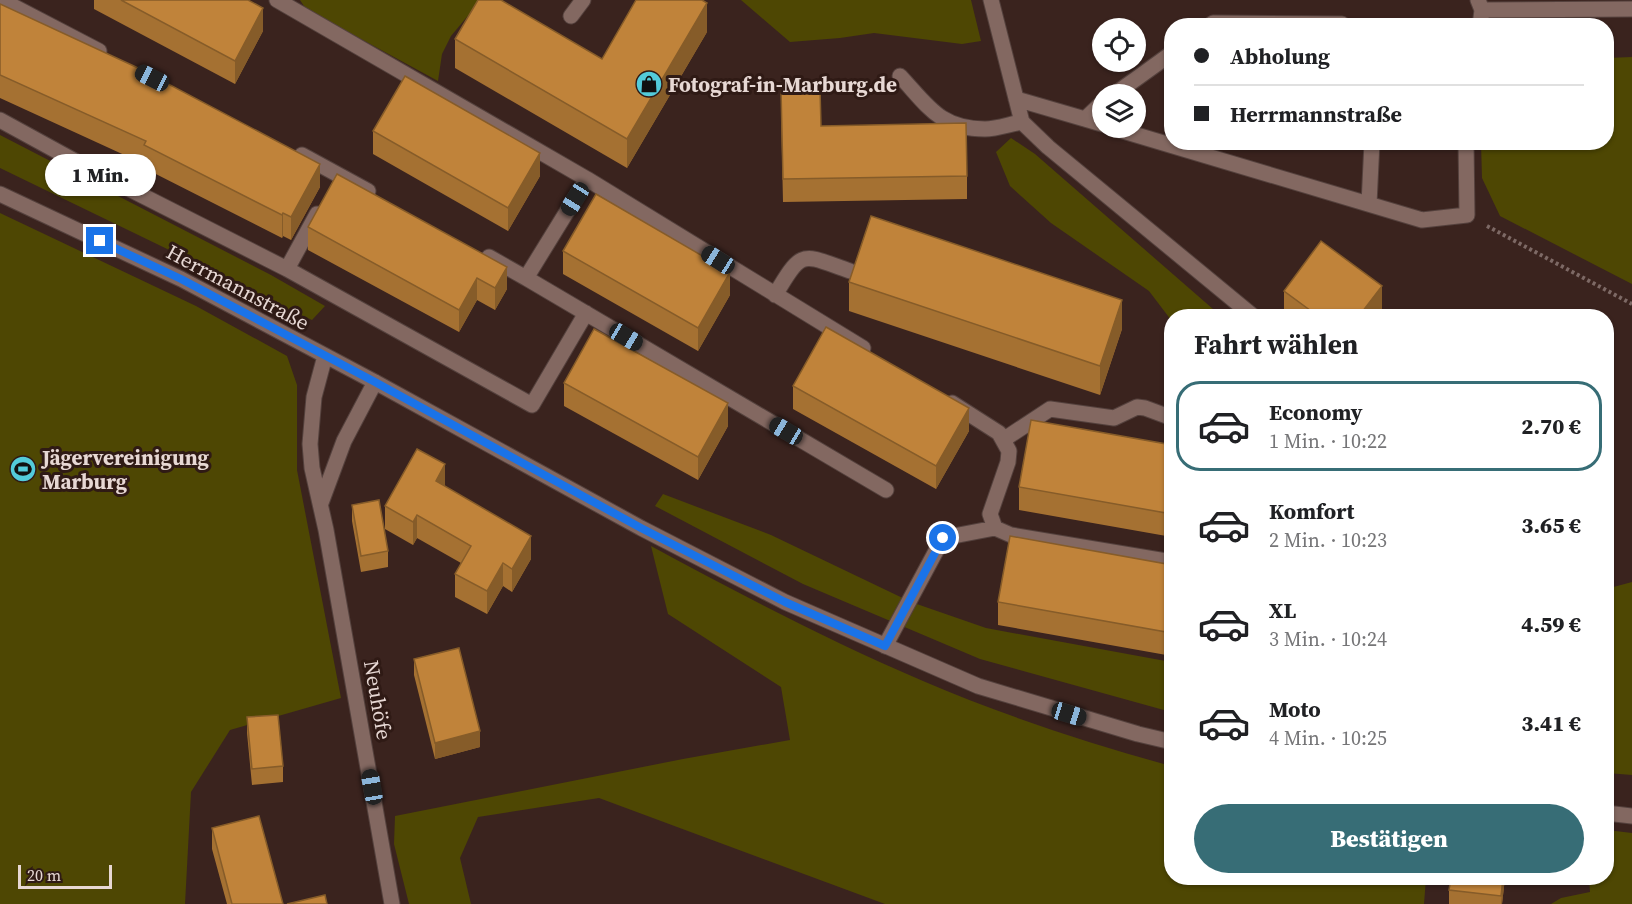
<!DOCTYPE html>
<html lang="de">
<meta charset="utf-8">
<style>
:root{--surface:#fff;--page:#f2f2f2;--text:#202124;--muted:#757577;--line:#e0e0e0;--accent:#376d76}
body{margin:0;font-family:"Source Serif 4",serif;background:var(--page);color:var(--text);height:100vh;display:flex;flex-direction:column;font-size:22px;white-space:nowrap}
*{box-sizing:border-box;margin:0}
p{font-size:20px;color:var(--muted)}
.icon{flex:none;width:33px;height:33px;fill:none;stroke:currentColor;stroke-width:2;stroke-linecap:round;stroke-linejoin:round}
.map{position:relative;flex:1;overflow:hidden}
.sheet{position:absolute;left:1164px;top:309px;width:450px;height:576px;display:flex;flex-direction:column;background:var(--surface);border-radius:24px;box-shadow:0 2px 4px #0004}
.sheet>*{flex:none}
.guide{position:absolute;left:1164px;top:18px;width:450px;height:132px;border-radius:24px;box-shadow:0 2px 4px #0004;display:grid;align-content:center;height:132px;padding:0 30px;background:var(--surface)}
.controls{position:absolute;left:1092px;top:18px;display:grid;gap:12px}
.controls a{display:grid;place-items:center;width:54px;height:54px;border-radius:50%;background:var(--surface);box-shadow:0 2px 4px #0004;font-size:30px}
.scale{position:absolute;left:18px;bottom:15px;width:94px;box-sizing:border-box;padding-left:6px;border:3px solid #e7d8d4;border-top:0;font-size:16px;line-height:21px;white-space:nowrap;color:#e7d8d4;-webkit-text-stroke:4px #2f1a15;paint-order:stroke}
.end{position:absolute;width:27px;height:27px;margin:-14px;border:8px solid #1a73e8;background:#fff;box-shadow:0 0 0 3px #fff}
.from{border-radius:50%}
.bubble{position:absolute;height:42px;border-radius:21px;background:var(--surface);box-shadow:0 2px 4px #0004;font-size:20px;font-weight:800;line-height:42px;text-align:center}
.car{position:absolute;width:18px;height:36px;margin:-18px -9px;border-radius:8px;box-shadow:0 0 4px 2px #0007;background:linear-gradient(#222 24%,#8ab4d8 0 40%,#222 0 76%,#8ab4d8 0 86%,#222 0)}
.guide b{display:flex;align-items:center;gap:21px;height:57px;font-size:22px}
.guide b+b{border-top:2px solid var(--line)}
.guide i{width:15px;height:15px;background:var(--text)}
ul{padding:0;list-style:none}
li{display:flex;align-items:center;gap:18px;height:90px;margin:0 12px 9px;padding:0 18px;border:3px solid transparent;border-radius:24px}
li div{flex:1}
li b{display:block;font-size:22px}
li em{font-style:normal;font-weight:800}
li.on{border-color:var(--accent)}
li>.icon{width:54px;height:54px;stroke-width:1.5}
h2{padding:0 30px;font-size:27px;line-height:72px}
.primary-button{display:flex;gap:12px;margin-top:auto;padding:12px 30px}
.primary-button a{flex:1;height:69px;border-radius:36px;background:var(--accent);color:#fff;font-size:24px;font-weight:800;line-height:69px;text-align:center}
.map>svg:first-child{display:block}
.green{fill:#4e4703}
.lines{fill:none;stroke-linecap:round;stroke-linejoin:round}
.lane-casing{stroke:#54413d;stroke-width:17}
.secondary-casing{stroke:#54413d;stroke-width:17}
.path{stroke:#7d6965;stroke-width:4;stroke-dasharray:3 3;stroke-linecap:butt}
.lane{stroke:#836861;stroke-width:15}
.secondary{stroke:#836861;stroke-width:15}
.wall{fill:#a57132}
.shaded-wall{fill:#865c29}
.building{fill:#c0833a;stroke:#865c29;stroke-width:1.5}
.route{stroke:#1a73e8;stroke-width:8}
.labels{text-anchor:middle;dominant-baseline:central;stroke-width:6;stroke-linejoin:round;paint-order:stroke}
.poi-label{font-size:21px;font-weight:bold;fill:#e7d8d4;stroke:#2f1a15;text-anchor:start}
.street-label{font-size:21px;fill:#e7d8d4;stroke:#2f1a15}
</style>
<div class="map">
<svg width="1632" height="904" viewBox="0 0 1632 904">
<rect width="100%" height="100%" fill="#3a231e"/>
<path class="green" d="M300,0H481L451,36L442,54L438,81L306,9Z
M741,0H971L981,41L962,44L874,33L840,38L790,42Z
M1632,57V284L1500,216L1482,178L1481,143L1606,142L1607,58Z
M0,135L271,275L325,306L312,320L254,294L194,262L0,168Z
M1011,138L1035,154L1221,316H1172L1171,320L1149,291L1051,223L1010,186L996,152Z
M0,213L196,306L287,356L297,385V470L341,698L230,730L191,792L185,904H0Z
M663,494L771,535L911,602L986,628L1171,662V712L980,659L803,584L655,506Z
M651,546C740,594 829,641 923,681C1002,715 1088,743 1171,766L1172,878H1426L1424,904H885L599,798L478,817L460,858L471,904H409L394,844L395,816L683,759L790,740L781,687L668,614Z
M1632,582V775L1607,773L1606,589Z
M1607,830L1632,833V904H1551L1561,898L1590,892L1589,878H1606Z"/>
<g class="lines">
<defs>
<path id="lane" d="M277,0L587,179L863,348
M991,0L1022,122L1048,147L1253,316
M1478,0L1482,10L1480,26
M0,2L7,3L99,51
M1482,10L1632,9
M571,16L583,0
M1209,26L1213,23L1342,24L1344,26
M900,76C928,106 940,129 985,129C997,129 1010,124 1022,122
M1115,94L1172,53
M1016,99L1102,124
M1085,119L1102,103
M0,120L84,166L287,269L532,405L586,313
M1113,128L1422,220L1467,215L1466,142
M302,155L368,191
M587,179L526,278L886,490
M1369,204L1372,142
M489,257L526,278
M287,269L317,214
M775,295C803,248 801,254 850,271
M952,403L999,433L1009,451L1008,462L990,514L995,528L1011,535L1172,562
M1003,440L1050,409L1114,418L1137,407L1145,408L1172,418
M885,646L943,538L995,528"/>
<path id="secondary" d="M0,194L181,279L375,382L641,528L785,602L978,686L1138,734L1172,742
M325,356L314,397L310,444L312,468L326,530L392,904
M321,503L344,441L375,382
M1606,813L1632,816"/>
</defs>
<use href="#lane" class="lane-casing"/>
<use href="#secondary" class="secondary-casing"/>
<path class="path" d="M1487,226L1632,304"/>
<use href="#lane" class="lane"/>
<use href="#secondary" class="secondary"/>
</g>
<path class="wall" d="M94,0H248L263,31L235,84L94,9Z
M0,4L320,187L291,240L283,236L282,238L144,168V164L0,98Z
M707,32L627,168L455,68V39L602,59Z
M781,112L967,176V199L783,202Z
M373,131L540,176L508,231L373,154Z
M337,174L507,289L495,310L477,300L459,332L308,250V227Z
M563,251L730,295L698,351L563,274Z
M849,282L1122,329L1100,395L849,311Z
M1284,291L1382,309L1377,316H1287L1284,314Z
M564,383L728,426L698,480L564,406Z
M793,386L969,431L936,489L793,409Z
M1172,445V537L1019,510V487Z
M445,486L531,559L512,592L503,586L487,614L455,597V574L461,563L417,538L413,545L385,529V506Z
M352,505L388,551V567L361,572L352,521Z
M1172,565V656L998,625V602Z
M414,659L480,747L435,759L414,675Z
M247,717L283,766V782L252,785L247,733Z
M212,828L283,904H227L212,849Z
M1505,878L1502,904H1449V890Z"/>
<path class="shaded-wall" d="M707,3V32L627,168V139Z
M263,8V31L235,84V61Z
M540,153V176L508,231V208Z
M320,164V187L291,240V217Z
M283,213V236L282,238V215Z
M507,267V289L495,310V288Z
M730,272V295L698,351V328Z
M477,278V300L459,332V310Z
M1382,286V309L1377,316H1359Z
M1122,300V329L1100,395V366Z
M728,403V426L698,480V457Z
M969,408V431L936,489V466Z
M445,464V487L436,481Z
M417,515V538L413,545V522Z
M531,536V559L512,592V569Z
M503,563V586L487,614V591Z
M480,731V747L435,759V743Z
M1503,878H1505L1502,904H1501Z"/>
<path class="building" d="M121,0H248L263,8L235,61Z
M478,0H501L602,59L636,0H702L707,3L627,139L455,39Z
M0,4L136,67L320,164L291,217L283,213L282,215L144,145L146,141L0,75Z
M405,76L540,153L508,208L373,131Z
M781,89H820L821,126L966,123L967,176L783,179Z
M337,174L507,267L495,288L477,278L459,310L308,227Z
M596,194L730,272L698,328L563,251Z
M871,216L1122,300L1100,366L849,282Z
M1321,241L1382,286L1359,316H1318L1284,291Z
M826,327L969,408L936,466L793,386Z
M594,329L728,403L698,457L564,383Z
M1031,420L1172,445V514L1019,487Z
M417,449L445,464L436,481L531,536L512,569L503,563L487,591L455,574L471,546L417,515L413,522L385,506Z
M379,500L388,551L361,556L352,505Z
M1010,536L1172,565V633L998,602Z
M459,648L480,731L435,743L414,659Z
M278,715L283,766L252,769L247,717Z
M259,816L283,904H232L212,828Z
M1451,878H1503L1501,896L1449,890Z
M325,895L327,904H287Z"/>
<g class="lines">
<path class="route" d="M100,241L181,279L375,382L641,528L785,602L885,646L943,538"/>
</g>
<defs>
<symbol id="shop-disc" viewBox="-11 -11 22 22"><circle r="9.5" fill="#53cbda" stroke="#2f1a15"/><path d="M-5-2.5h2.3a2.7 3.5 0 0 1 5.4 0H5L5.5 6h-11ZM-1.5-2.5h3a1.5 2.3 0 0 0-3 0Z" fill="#111"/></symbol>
<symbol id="stadium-disc" viewBox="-11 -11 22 22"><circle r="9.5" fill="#53cbda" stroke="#2f1a15"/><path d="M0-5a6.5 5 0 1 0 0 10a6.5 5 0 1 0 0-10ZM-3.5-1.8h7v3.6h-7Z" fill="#111"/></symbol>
</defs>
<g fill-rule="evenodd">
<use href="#shop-disc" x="634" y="69" width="30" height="30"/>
<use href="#stadium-disc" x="8" y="454" width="30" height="30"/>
</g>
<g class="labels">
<g class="poi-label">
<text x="668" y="84">Fotograf-in-Marburg.de</text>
<text x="42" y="457">Jägervereinigung<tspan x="42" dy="24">Marburg</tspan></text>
</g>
<g class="street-label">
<text transform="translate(238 287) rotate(28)">Herrmannstraße</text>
<text transform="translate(378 700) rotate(80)">Neuhöfe</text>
</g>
</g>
</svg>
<div class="controls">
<a><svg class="icon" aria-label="locate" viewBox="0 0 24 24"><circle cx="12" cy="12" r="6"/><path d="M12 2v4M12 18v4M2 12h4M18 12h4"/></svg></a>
<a><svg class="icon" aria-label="layers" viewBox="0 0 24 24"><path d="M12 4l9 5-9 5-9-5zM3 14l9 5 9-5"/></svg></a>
</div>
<div class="scale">20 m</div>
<i class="end from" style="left:943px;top:538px"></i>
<i class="end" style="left:100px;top:241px"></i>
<div class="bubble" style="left:45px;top:154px;width:111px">1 Min.</div>
<i class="car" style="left:152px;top:78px;rotate:297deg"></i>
<i class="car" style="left:575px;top:199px;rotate:212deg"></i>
<i class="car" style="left:718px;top:260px;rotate:302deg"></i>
<i class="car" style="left:626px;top:337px;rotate:121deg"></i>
<i class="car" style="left:786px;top:431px;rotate:301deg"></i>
<i class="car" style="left:1069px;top:714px;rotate:107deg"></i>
<i class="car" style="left:372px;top:787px;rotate:350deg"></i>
<div class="guide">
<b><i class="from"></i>Abholung</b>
<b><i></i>Herrmannstraße</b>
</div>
<section class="sheet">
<h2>Fahrt wählen</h2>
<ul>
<li class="on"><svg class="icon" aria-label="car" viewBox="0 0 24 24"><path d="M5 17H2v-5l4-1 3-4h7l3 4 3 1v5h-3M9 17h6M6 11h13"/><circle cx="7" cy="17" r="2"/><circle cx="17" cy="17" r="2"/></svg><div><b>Economy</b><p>1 Min. · 10:22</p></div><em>2.70 €</em></li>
<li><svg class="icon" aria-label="car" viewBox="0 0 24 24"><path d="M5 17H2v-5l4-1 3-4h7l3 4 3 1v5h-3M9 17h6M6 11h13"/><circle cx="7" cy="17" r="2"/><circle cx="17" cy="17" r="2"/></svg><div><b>Komfort</b><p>2 Min. · 10:23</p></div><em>3.65 €</em></li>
<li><svg class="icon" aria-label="car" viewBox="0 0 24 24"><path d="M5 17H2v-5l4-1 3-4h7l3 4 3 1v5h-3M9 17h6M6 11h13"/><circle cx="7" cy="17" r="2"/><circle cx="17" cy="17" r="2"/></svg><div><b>XL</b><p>3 Min. · 10:24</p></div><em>4.59 €</em></li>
<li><svg class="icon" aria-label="car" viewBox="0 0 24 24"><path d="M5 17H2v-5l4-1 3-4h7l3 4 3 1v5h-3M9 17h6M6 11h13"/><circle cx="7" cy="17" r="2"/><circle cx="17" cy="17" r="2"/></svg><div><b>Moto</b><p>4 Min. · 10:25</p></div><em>3.41 €</em></li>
</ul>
<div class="primary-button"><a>Bestätigen</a></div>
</section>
</div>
